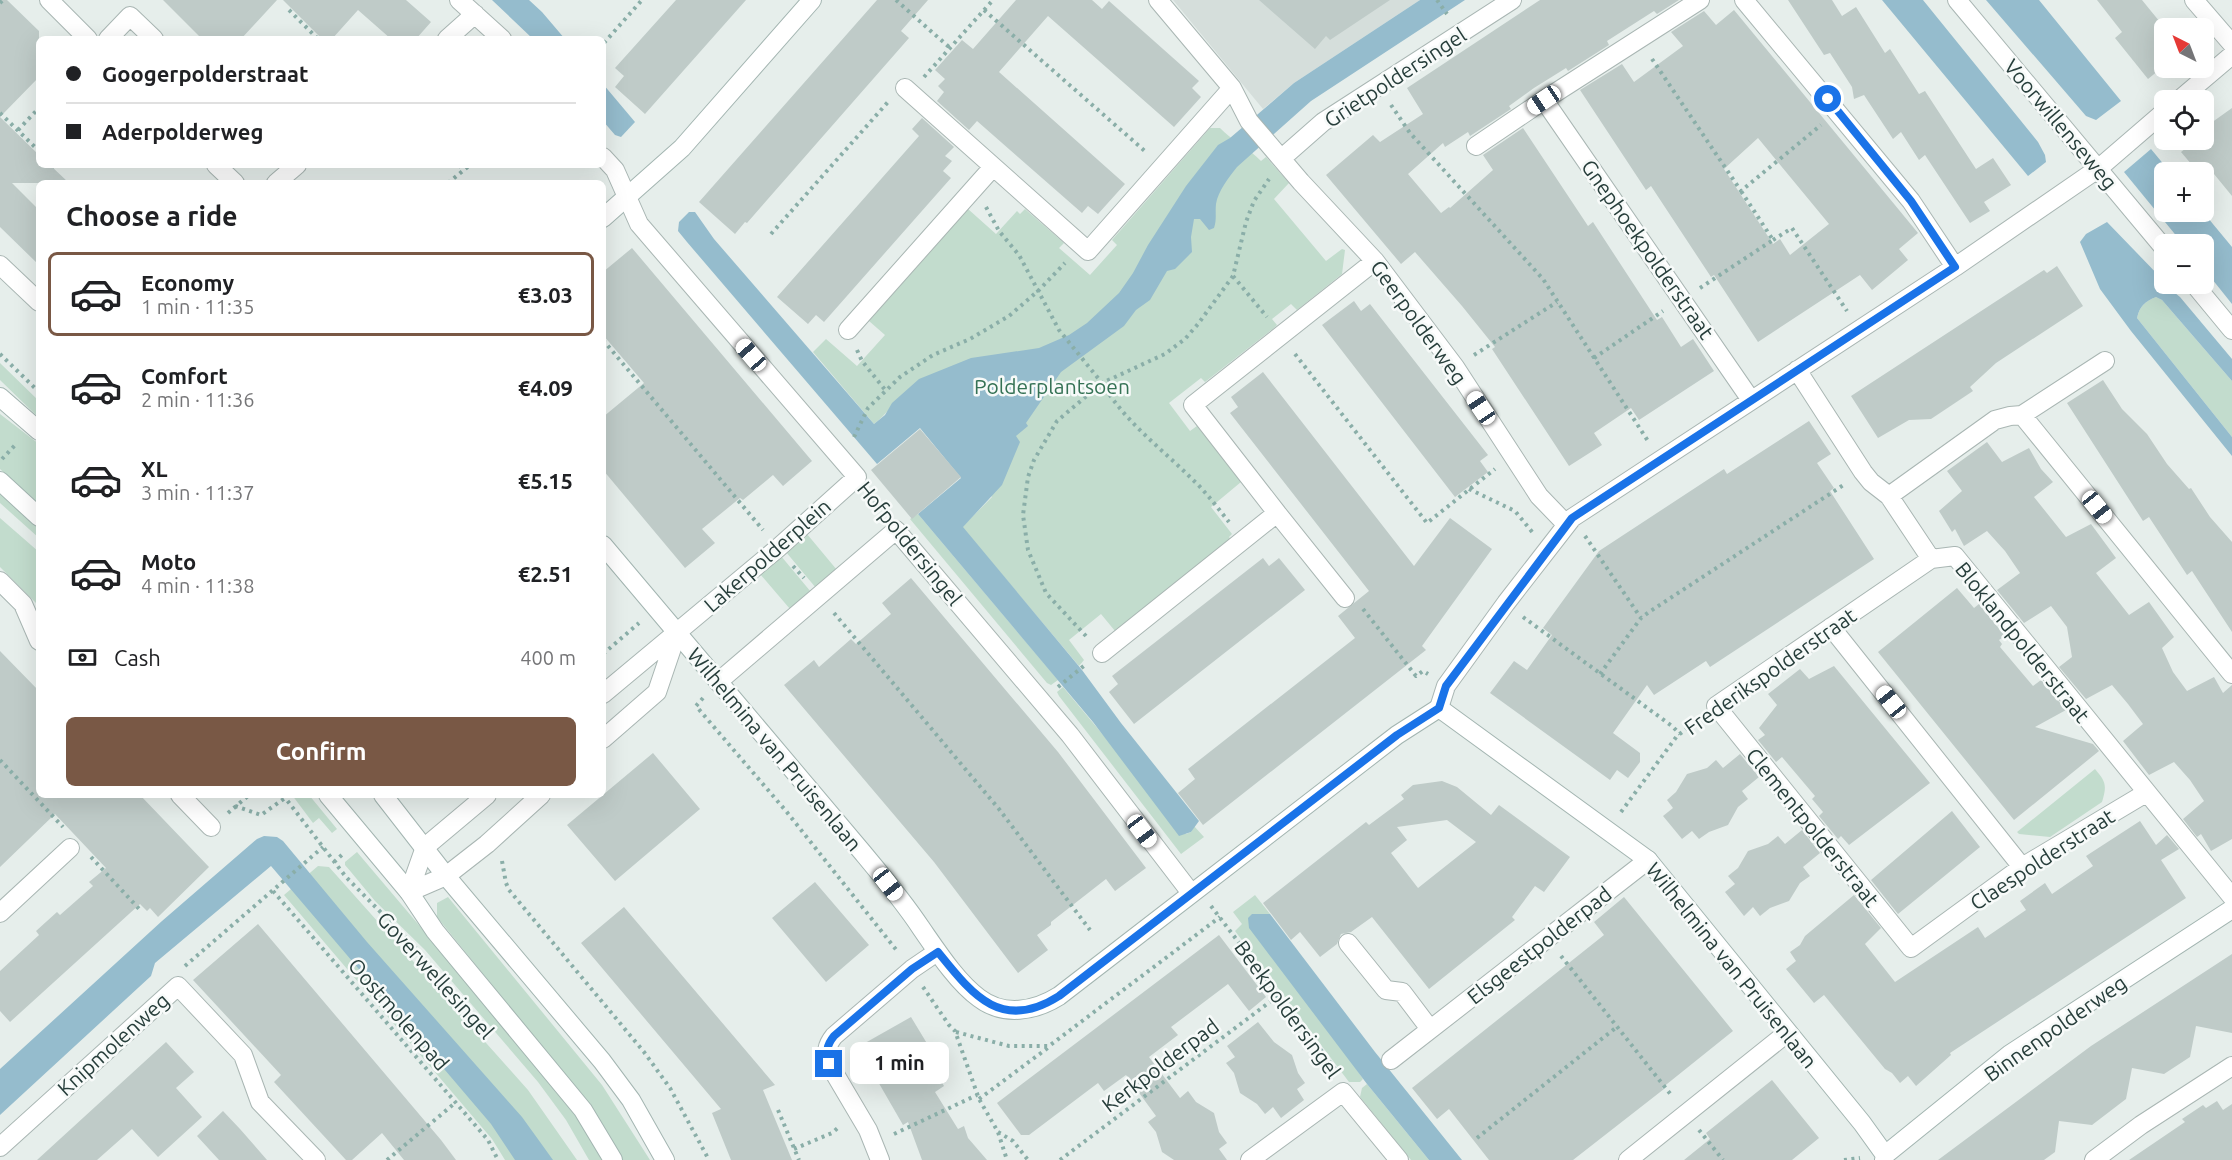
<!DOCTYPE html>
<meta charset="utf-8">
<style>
:root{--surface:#fff;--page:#f2f2f2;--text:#202124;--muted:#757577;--line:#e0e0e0;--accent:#795845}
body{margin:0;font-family:Ubuntu,sans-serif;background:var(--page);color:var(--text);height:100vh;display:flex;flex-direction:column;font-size:22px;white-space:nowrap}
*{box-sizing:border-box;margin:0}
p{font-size:20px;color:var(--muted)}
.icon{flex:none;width:33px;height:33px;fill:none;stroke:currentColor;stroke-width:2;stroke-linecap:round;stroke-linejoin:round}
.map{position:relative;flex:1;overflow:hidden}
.panel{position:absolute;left:36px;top:180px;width:570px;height:618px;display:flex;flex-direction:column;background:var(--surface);border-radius:9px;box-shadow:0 6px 24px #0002}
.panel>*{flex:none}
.guide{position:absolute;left:36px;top:36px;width:570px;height:132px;border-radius:9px;box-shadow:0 6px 24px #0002;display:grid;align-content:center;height:132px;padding:0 30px;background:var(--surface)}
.needle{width:39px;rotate:318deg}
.fabs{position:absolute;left:2154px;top:18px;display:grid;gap:12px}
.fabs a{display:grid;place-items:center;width:60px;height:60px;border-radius:9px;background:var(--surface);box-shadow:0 6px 24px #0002;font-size:30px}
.end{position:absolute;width:27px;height:27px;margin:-14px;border:8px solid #1a73e8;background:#fff;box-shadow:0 0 0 3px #fff}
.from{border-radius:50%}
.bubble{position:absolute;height:42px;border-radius:9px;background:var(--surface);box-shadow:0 6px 24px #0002;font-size:20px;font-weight:700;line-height:42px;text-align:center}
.car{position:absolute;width:18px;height:36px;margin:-18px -9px;border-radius:8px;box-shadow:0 0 4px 2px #0007;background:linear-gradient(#fff 24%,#345 0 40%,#fff 0 76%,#345 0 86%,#fff 0)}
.guide b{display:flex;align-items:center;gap:21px;height:57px;font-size:22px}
.guide b+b{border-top:2px solid var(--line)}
.guide i{width:15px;height:15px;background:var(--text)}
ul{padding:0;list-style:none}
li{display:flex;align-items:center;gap:18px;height:84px;margin:0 12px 9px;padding:0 18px;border:3px solid transparent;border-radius:9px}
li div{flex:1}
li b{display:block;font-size:22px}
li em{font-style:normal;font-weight:700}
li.current{border-color:var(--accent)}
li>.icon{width:54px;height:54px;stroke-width:1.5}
h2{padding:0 30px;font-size:27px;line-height:72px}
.pay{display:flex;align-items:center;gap:15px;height:66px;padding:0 30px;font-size:22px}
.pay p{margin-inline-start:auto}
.button{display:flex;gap:12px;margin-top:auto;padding:12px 30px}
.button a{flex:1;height:69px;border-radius:9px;background:var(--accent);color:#fff;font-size:24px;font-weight:700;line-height:69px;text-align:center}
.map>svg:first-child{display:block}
.built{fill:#d5dedb}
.green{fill:#c2dccd}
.water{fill:#95bccd}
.building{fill:#bfcbc8;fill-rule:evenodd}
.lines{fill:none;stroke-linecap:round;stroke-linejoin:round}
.street-casing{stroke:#a9b6b3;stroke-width:20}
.secondary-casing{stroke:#a3b5b1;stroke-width:20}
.path{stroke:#8aaea8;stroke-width:4;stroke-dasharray:3 4.5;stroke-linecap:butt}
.street{stroke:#fff;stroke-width:18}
.secondary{stroke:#fff;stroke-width:18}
.route{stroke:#1a73e8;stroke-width:8}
.labels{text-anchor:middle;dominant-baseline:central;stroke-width:5;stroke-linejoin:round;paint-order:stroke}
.street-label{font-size:21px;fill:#273e3b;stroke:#f7faf9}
.park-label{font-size:21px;fill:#357255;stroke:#f7faf9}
</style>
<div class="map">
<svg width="2232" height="1160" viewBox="0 0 2232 1160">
<rect width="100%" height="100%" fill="#e6eeeb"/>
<path class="built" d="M1173,0H1420L1294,83L1263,109Z"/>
<path class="green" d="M1210,128H1220C1232,141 1249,148 1261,161L1266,157L1289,183L1274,199L1326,261L1342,249L1345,250L1342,274L1297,310L1291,304L1272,319L1277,325L1274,328L1205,382L1201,378L1169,403L1190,431L1197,426L1241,482L1211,507L1232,534L1229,537L1231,540L1115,631L1101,614L1069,640L1084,660L1079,666L962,527L992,497L903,394C892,404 886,415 874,424L813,352L826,339L857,366L885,335L869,321L968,209L996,234L1017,211L1020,214L1025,209L1064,243L1059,248L1090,275L1117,245L1112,240Z
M2156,297L2162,300L2232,381V437L2137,318C2140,306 2144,302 2156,297Z
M0,363L39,401V418L0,380Z
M0,414L39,444V506L0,469Z
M0,493L39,527V538L0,503Z
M918,514L1058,680L1051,685L1047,683L910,519Z
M0,518L39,552V606L0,567Z
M807,534L837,570L816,588L786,552Z
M781,556L811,592L790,609L760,574Z
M1063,687L1186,834L1191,832L1194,826L1204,837L1181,854L1059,696L1057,692Z
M2095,769C2106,782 2107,785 2102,802L2050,837L2019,834L2017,832Z
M292,795H309L337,829L332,833L319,818L313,823Z
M357,852L507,1029L579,1120L602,1160H589L566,1120L538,1082L425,950L375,901L351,872L345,865V862Z
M318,866L329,867L528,1090L577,1160H505L492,1139L284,895Z
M1255,895L1270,914H1252L1363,1079L1360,1082H1349L1235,931L1242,924L1233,912Z
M448,897L602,1085L650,1160H622L593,1110L437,917V903Z
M1367,1084L1429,1160H1411L1360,1097L1362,1088Z"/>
<path class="water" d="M492,0H529L542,12L565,39H533Z
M1420,0H1465L1311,101L1237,167C1229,177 1218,191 1216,204C1215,213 1217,219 1214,228L1209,230L1200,219H1194L1191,237L1192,252L1175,269L1167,271L1150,300L1136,310L1124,326L1061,372L1026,423L1028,426L1016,436L1020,442L1002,485L963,527L1082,670L1121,723L1199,821L1191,832L1179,836L1093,722L918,514L961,478L920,428L877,464L687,242L678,231L679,222L689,212H695L714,239L874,424L885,415L892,403L919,379L971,358L1039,348L1069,335L1087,323L1119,293L1133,273L1148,245L1186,186L1218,145L1230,138L1294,83Z
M1882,0H1923L2038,142L2045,155L2046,162L2028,176Z
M1986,0H2039L2121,101L2096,120L2086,116Z
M603,84L635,122L621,137L615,135L603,121Z
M2151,149L2170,172H2164V212H2203L2232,247V304L2204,269V244H2183L2124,172Z
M2107,222L2164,281V284L2180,297L2232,359V381L2162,300L2156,297C2144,302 2140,306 2137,318L2232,437V456L2131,331L2100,289L2080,242L2086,234Z
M264,836L277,837L283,841L367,942L522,1117L553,1160H515L491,1124L271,866L155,963L151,976L0,1115V1069L162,921L257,839Z
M1252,914H1270L1375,1052L1462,1160H1429L1367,1084L1249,928L1248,918Z"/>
<path class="building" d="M0,0H7L39,31V77L0,117L39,155V165H50L69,183H12L39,210V265L0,227Z
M163,0H277L241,39H202Z
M283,0H406L431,22L416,39H391L358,10L332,39H322Z
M676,0H746L645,114L615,87L624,76L615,68Z
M877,0H928L901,31L909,38L747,223L745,222L735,234L699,202Z
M1016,0H1092L1102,9L1109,1L1199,81L1192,88L1201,97L1174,127L1048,16L999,72L1125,184L1098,214L1088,206L1082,213L977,121L969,130L937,101L944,92L938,86L945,79L935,70L962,40L973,49Z
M1259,0H1390L1330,40L1326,36L1315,49Z
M1540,0H1679L1657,14L1654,11L1607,41L1609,45L1568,71L1566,68L1534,88L1509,106L1511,109L1470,136L1468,132L1445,147L1443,143L1408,174L1441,213L1449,207L1450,208L1493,170L1483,155L1523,128L1588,226L1593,222L1657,320L1662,317L1681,347L1693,339L1714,371L1639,420L1631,408L1594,433L1602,445L1569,466L1492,349L1495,347L1462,306L1415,252L1401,264L1326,175L1373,135L1380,142L1423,114L1407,88Z
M1788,0H1832L1842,16L1856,7L1885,53L1890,49L1919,94L1925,91L1976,169L1993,158L2011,185L1984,202L1990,211L1970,223L1925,155L1919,160L1901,132L1893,139L1864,95L1854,99L1852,87L1830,53L1824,55Z
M2097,0H2142L2164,27V66L2148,79L2115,38L2122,32Z
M1734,10L1918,233L1899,249L1908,260L1872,290L1860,275L1758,342L1714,275L1711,277L1651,186L1646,190L1580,90L1622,64L1634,82L1683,46L1671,32L1704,11L1716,25ZM1758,138L1829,224L1790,255L1780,239L1773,244L1724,169Z
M2232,108V196L2214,174L2205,182L2204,172H2198L2181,152L2196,140H2204V128Z
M922,118L954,147L945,156L952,161L943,171L951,178L824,322L816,315L808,324L777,297L919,136L912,129Z
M632,248L812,461L783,486L773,475L743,500L740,498L702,529L715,543L685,568L603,470V417L644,383L603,335V272Z
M2057,266L2083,306L1996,363L1970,387L1973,391L1931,419L1909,420L1878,438L1851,396L2044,270L2047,273Z
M1354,301L1361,311L1370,304L1488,455L1480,461L1488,472L1455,497L1322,325Z
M1263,372L1414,566L1450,518L1492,549L1422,646L1426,650L1203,825L1178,793L1195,779L1188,769L1355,638L1338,616L1369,591L1230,413L1238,407L1231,397Z
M2103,380L2122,409L2147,434L2167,464L2189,489L2191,488L2210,517L2232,542V632L2192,571L2187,575L2149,517L2143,521L2067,403Z
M1809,421L1831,454L1817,463L1834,488L1830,491L1874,559L1710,667L1706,661L1654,695L1647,685L1613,733L1640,753V762L1628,778L1617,770L1610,780L1490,693L1514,661L1527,670L1552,635L1543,628L1599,551L1724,469L1727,474Z
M920,429L961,477L912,519L871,470Z
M1987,442L2002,462L2029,448L2041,469L2053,482L2034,497L2066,537L2091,524L2116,558L2096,573L2129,615L2149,602L2174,637L2162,648L2173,672L2187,691L2214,677L2223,693L2232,685V839L2211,851L2201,834L2197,837L2183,819L2204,801L2190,780L2174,762L2149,775L2123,741L2143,724L2128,704L2112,685L2086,699L2059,667L2072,657L2067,627L2051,606L2024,623L1997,590L2020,573L2005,551L1987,531L1964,546L1955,529L1952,532L1939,511L1962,491L1947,471Z
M1263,558L1269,566L1279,558L1305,590L1134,724L1109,692L1118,684L1112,676Z
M911,578L1058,752L1146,868L1115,891L1106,879L1051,922V925L1037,935L1048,950L1018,973L934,862L784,685L814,660L819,667L851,639L856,644L891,614L882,603Z
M1957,588L1974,608L1979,604L2005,636L1999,640L2002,644L2000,647L2033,686L2041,680L2066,710L2035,727L2093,744L2099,751L2014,820L1878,652Z
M0,651L39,691V795H140L209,867L158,917L150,908L147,911L140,904L10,1022L0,1011V971L39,935L36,931L57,912L60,915L93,886L89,882L106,868L55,814L0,867Z
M1834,666L1930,783L1849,845L1841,836L1838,839L1819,816L1823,812L1812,799L1815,796L1782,757L1776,762L1758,740L1765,735L1759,728L1777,705L1768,694L1800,669L1809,679Z
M653,753L700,809L615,881L567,825Z
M1740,754L1759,777L1742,791L1748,799L1738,807L1728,825L1709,832L1699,839L1692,831L1682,839L1663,816L1673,808L1667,800L1676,792L1687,774L1707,768L1716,760L1723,768Z
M1442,781L1457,787L1491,815L1499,805L1570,857L1544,892L1535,886L1512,917L1515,920L1429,989L1372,917L1351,932L1341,934L1337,944L1320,957L1300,932L1291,940L1263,903L1366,822L1369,825L1404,799L1401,795L1413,785ZM1447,820L1476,842L1418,888L1391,853L1407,840L1397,827Z
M1952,811L1980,847L1898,914L1871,880Z
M2140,821L2156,845L2167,835L2179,849L2161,860L2186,898L1950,1053L1951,1055L1916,1086L1908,1076L1900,1083L1892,1073L1885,1069L1824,995L1814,1003L1786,969L1796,961L1790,952L1800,945L1805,936L1854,895L1881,928L1865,944L1895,982L1978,927L1985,938L2026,910L2020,901L2045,883L2052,894L2093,866L2086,856Z
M1802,830L1820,853L1803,867L1810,876L1800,883L1789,901L1770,908L1760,916L1753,907L1744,916L1725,892L1735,884L1728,876L1738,868L1748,851L1768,844L1778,836L1785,844Z
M815,882L869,945L826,982L772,918Z
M1624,897L1733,1031L1662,1088L1664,1089L1573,1160H1489L1449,1109L1437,1119L1412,1088L1604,935L1594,922Z
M624,907L775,1085L763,1090L792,1160H731L712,1113L721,1109L581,943Z
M258,924L441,1140L456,1160H404L382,1133L352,1160H346L274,1082L281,1075L193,980Z
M1219,935L1266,997L1249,1011L1228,984L1171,1027L1178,1035L1149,1057L1180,1098L1188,1091L1196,1102L1214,1113L1219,1132L1227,1143L1219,1149L1227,1160H1174L1162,1152L1156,1132L1148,1122L1156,1116L1126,1075L1104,1091L1098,1083L1029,1135H1021L997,1103Z
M2232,954V1033L2196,1026L2190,1057L2164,1074L2132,1068L2126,1099L2092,1125L2059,1121L2055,1152L2044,1160H1938L2091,1046Z
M911,1017L934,1055L938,1075L944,1086L935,1092L958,1129L964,1126L968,1138L987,1160H922L908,1122L903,1125L858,1047Z
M1258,1022L1274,1042L1292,1055L1298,1073L1305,1083L1297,1089L1304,1100L1281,1118L1273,1107L1265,1114L1257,1104L1240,1093L1234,1073L1226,1063L1235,1057L1227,1046Z
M166,1042L194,1072L176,1088L202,1117L158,1157L132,1129L97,1160H37Z
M1772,1080L1819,1138L1792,1160H1684L1710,1139L1706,1133Z
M2217,1101L2223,1110L2232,1104V1160H2129L2185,1122L2182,1119L2203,1105L2206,1108Z
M223,1111L240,1129L267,1160H219L197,1136Z"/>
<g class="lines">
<defs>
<path id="street" d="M49,0L88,39
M459,0L502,39
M1158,0L1232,88L1249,121L1301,182L1375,261L1455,367L1539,496L1566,524
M1700,0L1544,100L1751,400
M1744,0L1911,201L1955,267
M1957,0L2164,248
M2194,0L2232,44
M108,39L130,16L154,39
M447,39L475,14
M905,88L1088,251L1232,88
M2179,100L2232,55
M1476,146L1544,100
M603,157L615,170L639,224L857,477L778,548L603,694
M1282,158L1323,122L1512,0
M216,165L235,183
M276,183L297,165
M0,265L39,302
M2194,284L2232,330
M848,330L993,167
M1797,370L1863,472L1871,482L1889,496L1931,559L1955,556L2232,897
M2022,415L2105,361
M1889,496L1995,420L2010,416L2022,415L2232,674
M1277,513L1345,598
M1931,559L1716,706L1911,948L2022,867L2146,793
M0,581L23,604L39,641
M1831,627L2022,867
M1102,653L1277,513L1193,405L1375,261
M718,682L896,530L1070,735L1191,893
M1439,708L1446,686L1506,603L1572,518L1955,267L2099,168L2164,112
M603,739L657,692L677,633
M180,795L211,827
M409,892L446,876L487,844L541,795
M409,892L425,847L487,795
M0,913L70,848
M1348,943L1386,990L1402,992L1430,1029
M1391,1060L1648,860
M0,1147L178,986L243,1055L260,1102L316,1160
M880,1160L868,1130L829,1064C826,1052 826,1046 834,1036L912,969L937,952
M1250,1160L1343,1092L1399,1160
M1628,1160L1787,1033
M2094,1160L2141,1125L2232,1066"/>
<path id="secondary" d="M603,218L682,148L812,0
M0,397L39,431
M0,481L39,517
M603,545C689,648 777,750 863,853C883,877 904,902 921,928C937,951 957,982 979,998C1004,1017 1035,1011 1059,996L1397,735L1439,708L1648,860L1862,1123L1885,1155L1884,1160
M328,795L409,892L435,931L583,1110L613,1160
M383,795L446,876L602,1061L631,1100L665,1160
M1885,1155L2010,1054L2232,909"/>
</defs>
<use href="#street" class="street-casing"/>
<use href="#secondary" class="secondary-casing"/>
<path class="path" d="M896,0L950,48
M1437,0L1447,14
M0,3L3,0
M289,10L318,39
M984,10L1146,152
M604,43L642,0
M1652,59L1741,191L1821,125
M924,77L993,0
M1391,105L1410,133L1543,279L1648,441
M0,113L39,151
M18,130L39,108
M53,165L56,168
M459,165L464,170
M448,183L470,165
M986,207L999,231L1019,255L1059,330L1102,383L1165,354L1185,339L1198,324L1233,276L1246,222L1254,201L1269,179
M771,234L888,102
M1773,240L1792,228L1847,311
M1233,276L1267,317
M1700,288L1773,240L1741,191
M603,340L763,530
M857,350L862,361L886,391
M0,354L39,392
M1295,354L1427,523L1495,469
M1474,355L1557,302
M1594,358L1663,311
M854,437L868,408L900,377L933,355L970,339L1009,316L1038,291L1065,263
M2,459L17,443
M1469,489L1515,511L1533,533
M870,495L883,513
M1585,536L1641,618
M793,566L804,578
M1363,609L1416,676L1423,671L1428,674
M834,613L999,809L1090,930
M1523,617L1672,726L1680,734
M1086,636L1046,593L1028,550L1023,515L1028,477L1034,460L1057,421L1102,383C1125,422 1161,448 1192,479C1206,492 1217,507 1229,522
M603,654L639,623
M1600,674L1641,618L1649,612L1845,484
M1058,687L1085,665
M703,698L696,706L786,811L898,952
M0,760L63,827
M283,795L346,877L416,948
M235,806L261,815L285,798
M1621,812L1677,736L1698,720
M228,813L249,795
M91,857L141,911
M502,861L506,883L509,890L644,1052L670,1088L709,1160
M334,862L345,852
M273,891L488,1140L498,1160
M1211,906L1336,1070
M1561,956L1672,1096
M185,966L323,847
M923,987L949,1025L955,1031L979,1099L998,1132L1007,1160
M956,1032L1009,1046H1049L1220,917
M979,1099L1049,1047
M778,1110L799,1160
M1699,1130L1723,1160
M998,1132L1013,1141L1028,1160
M894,1134L977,1095
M1477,1138L1618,1026
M794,1149L832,1133L839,1127
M387,1160L455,1103
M1060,1160L1279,995
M1844,1160L1860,1158"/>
<use href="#street" class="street"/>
<use href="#secondary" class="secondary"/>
</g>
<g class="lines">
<path class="route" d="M829,1064C826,1052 826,1046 834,1036L912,969L938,952C972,994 1001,1033 1059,996L1397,735L1439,708L1446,686L1572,518L1955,267L1911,201L1828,99"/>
</g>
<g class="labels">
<g class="street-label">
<text transform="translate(1395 77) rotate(-33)">Grietpoldersingel</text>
<text transform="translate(2061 124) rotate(50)">Voorwillenseweg</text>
<text transform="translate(1648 249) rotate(55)">Gnephoekpolderstraat</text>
<text transform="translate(1419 322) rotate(54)">Geerpolderweg</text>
<text transform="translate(910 543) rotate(51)">Hofpoldersingel</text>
<text transform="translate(767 555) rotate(-41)">Lakerpolderplein</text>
<text transform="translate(2023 642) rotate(51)">Bloklandpolderstraat</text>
<text transform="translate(1770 671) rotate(-35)">Frederikspolderstraat</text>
<text transform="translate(775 749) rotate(50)">Wilhelmina van Pruisenlaan</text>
<text transform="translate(1813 827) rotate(51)">Clementpolderstraat</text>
<text transform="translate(2042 859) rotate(-33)">Claespolderstraat</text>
<text transform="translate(1539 945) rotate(-38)">Elsgeestpolderpad</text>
<text transform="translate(1732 965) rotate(51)">Wilhelmina van Pruisenlaan</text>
<text transform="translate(436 975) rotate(48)">Goverwellesingel</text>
<text transform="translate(1288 1009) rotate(54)">Beekpoldersingel</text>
<text transform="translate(399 1014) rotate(49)">Oostmolenpad</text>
<text transform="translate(2055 1028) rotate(-35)">Binnenpolderweg</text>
<text transform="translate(113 1044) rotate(-42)">Knipmolenweg</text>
<text transform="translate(1160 1065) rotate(-37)">Kerkpolderpad</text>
</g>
<g class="park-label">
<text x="1052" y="386">Polderplantsoen</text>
</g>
</g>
</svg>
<div class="fabs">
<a><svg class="needle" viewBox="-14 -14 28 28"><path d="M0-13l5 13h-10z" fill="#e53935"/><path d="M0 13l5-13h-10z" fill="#757577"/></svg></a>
<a><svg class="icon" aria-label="locate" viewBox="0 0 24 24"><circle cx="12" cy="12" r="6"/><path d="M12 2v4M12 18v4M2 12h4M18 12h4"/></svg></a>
<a>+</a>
<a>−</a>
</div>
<i class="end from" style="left:1828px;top:99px"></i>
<i class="end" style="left:829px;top:1064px"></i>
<div class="bubble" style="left:850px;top:1042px;width:99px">1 min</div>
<i class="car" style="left:1544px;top:100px;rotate:236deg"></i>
<i class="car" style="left:751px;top:355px;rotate:319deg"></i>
<i class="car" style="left:1481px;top:408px;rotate:326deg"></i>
<i class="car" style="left:2097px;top:507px;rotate:141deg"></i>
<i class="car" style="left:1891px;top:702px;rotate:321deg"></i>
<i class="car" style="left:1142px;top:831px;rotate:143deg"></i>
<i class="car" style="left:888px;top:884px;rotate:142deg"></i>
<div class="guide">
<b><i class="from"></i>Googerpolderstraat</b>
<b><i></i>Aderpolderweg</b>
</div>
<section class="panel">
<h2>Choose a ride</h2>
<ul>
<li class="current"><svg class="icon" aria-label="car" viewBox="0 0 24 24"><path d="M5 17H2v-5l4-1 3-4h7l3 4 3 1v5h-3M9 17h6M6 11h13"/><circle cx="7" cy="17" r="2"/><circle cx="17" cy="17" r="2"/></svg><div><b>Economy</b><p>1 min · 11:35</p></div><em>€3.03</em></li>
<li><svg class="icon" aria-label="car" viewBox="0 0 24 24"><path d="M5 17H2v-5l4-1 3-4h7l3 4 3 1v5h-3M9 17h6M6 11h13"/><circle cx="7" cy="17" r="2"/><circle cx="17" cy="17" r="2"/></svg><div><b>Comfort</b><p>2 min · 11:36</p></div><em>€4.09</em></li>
<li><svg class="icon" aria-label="car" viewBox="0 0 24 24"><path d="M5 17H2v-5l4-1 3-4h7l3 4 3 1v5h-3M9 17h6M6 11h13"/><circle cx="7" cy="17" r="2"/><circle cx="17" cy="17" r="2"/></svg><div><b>XL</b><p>3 min · 11:37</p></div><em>€5.15</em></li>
<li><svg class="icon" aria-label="car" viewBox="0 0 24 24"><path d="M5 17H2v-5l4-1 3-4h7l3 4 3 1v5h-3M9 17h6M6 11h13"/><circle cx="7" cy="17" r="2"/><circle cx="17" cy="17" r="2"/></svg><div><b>Moto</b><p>4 min · 11:38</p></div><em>€2.51</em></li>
</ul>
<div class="pay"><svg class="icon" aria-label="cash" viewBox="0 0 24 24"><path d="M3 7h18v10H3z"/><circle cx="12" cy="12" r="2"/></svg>Cash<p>400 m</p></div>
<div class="button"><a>Confirm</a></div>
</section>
</div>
